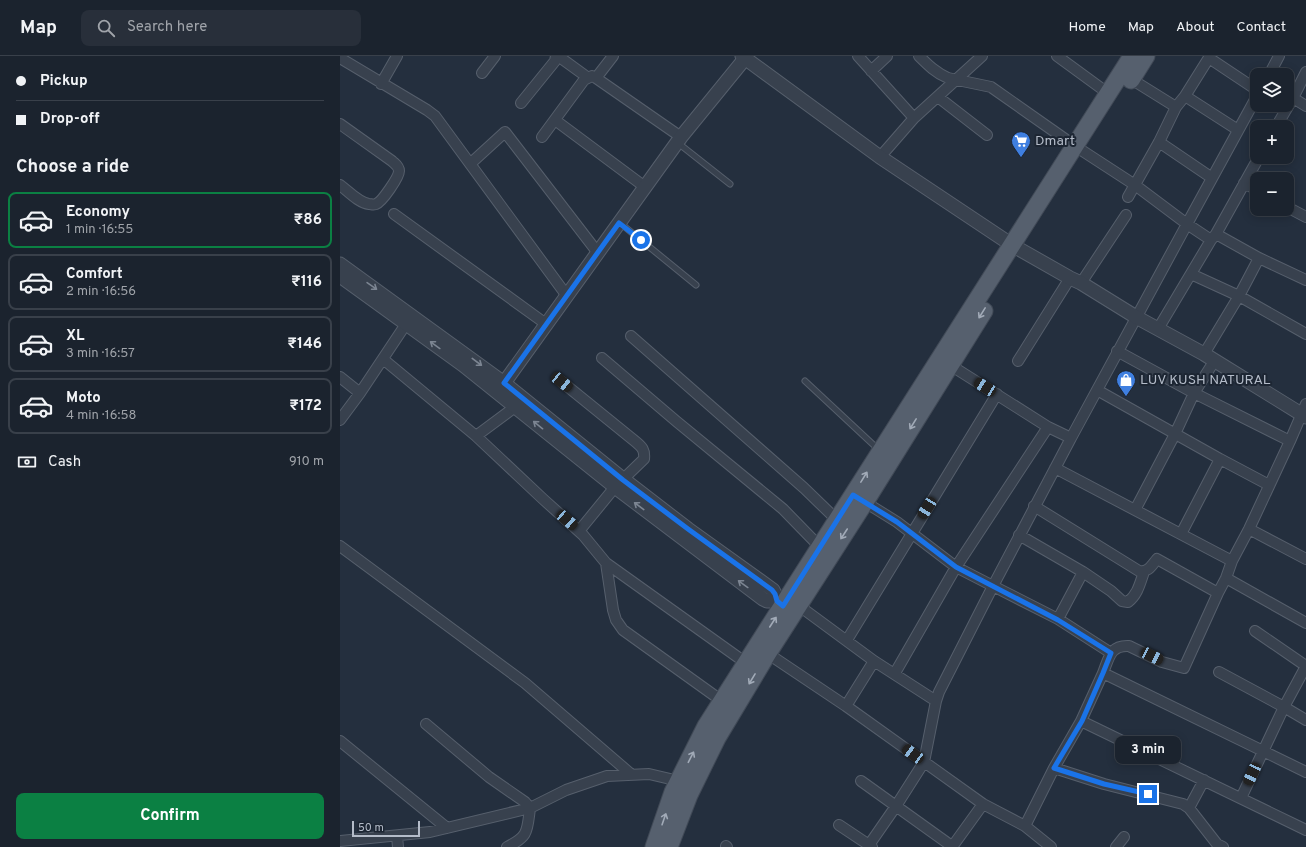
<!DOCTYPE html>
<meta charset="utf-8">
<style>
:root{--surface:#1b232e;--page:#282f3a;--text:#f1f3f6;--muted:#a0a4aa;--line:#39404a;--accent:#0b8043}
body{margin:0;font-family:Overpass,sans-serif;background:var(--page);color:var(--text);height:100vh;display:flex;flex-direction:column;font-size:15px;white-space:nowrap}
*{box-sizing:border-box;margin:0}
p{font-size:13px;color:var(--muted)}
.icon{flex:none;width:22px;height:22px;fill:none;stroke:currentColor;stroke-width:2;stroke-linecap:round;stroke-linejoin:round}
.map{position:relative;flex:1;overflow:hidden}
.sheet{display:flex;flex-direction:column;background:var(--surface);width:340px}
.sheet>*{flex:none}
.top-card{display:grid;align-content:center;height:88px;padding:0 16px;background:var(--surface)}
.fabs{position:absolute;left:910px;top:12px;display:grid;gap:8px}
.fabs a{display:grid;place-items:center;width:44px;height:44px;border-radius:8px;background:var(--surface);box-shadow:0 2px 10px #0003,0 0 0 1px var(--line);font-size:20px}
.scale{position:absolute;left:12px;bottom:10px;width:68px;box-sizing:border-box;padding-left:4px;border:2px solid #b4bcc9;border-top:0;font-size:11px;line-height:14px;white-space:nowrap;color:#b4bcc9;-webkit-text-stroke:3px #1d2633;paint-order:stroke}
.end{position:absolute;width:18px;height:18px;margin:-9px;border:5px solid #1a73e8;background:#fff;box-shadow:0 0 0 2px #fff}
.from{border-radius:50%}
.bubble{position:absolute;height:28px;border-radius:8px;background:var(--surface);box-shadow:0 2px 10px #0003,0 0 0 1px var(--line);font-size:13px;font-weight:700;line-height:28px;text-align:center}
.car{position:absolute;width:12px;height:24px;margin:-12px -6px;border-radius:5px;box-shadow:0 0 3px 1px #0007;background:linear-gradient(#222 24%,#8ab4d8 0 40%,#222 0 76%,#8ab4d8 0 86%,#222 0)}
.top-card b{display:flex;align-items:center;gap:14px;height:38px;font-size:15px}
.top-card b+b{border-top:1px solid var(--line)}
.top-card i{width:10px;height:10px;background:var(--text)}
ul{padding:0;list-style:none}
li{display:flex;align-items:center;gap:12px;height:56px;margin:0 8px 6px;padding:0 8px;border:2px solid var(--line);border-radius:8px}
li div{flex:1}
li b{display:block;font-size:15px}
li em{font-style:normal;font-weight:700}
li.selected{border-color:var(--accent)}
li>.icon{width:36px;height:36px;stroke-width:1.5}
h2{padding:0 16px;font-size:18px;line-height:48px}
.pay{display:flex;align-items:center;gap:10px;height:44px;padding:0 16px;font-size:15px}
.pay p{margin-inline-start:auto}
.button{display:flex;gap:8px;margin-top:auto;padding:8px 16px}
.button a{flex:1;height:46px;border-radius:8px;background:var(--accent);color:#fff;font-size:16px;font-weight:700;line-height:46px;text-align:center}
header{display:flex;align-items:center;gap:24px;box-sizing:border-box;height:56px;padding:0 20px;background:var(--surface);border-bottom:1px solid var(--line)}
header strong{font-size:19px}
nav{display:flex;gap:22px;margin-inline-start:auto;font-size:14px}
.search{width:280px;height:36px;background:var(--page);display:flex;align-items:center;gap:10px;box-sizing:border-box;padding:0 14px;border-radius:8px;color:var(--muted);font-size:15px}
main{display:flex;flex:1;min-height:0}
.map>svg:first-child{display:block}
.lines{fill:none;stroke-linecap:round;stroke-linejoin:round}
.service-casing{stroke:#565f6c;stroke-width:7}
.minor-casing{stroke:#565f6c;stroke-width:12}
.tertiary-casing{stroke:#565f6c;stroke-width:15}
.primary-casing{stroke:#414a57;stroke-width:19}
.service{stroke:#38414e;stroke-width:5}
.minor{stroke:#38414e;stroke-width:10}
.tertiary{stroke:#38414e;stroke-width:13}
.primary{stroke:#56606e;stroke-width:17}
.oneway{stroke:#7c8592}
.oneway2{stroke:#a1aab7}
.route{stroke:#1a73e8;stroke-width:5}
.labels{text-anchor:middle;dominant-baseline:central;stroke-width:4;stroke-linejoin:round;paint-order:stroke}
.poi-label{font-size:14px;fill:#b4bcc9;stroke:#1d2633;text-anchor:start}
</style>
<header>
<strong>Map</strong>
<div class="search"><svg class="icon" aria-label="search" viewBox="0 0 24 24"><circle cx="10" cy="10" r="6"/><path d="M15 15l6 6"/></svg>Search here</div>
<nav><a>Home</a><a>Map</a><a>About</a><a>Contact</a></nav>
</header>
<main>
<section class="sheet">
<div class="top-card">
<b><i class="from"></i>Pickup</b>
<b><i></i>Drop-off</b>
</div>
<h2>Choose a ride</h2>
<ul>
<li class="selected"><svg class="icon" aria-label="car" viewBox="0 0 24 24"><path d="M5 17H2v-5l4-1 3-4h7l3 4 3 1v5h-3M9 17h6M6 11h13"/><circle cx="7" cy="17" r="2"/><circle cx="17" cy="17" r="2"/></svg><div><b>Economy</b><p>1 min · 16:55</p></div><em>₹86</em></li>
<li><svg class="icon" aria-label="car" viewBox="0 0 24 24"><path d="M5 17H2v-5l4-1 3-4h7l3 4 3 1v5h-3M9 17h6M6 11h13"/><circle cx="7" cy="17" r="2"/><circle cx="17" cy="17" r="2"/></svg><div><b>Comfort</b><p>2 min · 16:56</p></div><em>₹116</em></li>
<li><svg class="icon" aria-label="car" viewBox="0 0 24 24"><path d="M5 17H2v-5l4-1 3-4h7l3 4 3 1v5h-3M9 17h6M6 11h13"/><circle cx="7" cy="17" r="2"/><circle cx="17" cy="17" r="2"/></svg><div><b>XL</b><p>3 min · 16:57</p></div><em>₹146</em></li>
<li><svg class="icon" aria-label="car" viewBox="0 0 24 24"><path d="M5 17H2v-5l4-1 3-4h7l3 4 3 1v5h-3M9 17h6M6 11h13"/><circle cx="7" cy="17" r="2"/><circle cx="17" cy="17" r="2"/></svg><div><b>Moto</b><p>4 min · 16:58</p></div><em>₹172</em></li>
</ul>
<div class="pay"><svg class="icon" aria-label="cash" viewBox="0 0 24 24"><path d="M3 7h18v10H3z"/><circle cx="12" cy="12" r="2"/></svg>Cash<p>910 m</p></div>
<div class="button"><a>Confirm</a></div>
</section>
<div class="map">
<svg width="966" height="791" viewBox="0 0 966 791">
<rect width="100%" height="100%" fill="#242f3e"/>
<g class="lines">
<defs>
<path id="service" d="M338,87L390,128
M280,167L356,229
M465,325L539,394"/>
<path id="minor" d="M218,0L247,21
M518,0L574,62
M579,0C588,9 596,17 608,22L651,31L735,90L795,129L847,168L917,40
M717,0L769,38
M0,2L87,54L95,60L227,240
M869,2L917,34
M531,15L547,0
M142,17L155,0
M929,19L939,0
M256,22L273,0
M791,23L836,51
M41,28L57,0
M845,40L898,74
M598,41L647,79
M953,42L966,16
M181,47L215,5L216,0
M215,64L305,131
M0,68L52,105C55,108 59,110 59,115C59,121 42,146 36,148C34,149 31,148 29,148C19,147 8,135 0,129
M936,71L953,42L966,50
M202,81L244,24L252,20L256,22L341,81
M819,86L872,122
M540,101L574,62L642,0
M130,108L165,76L258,197
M904,127L917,134
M788,141L819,86L836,51L845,40L870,0
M947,151L966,161
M54,158L206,268
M876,178L919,101
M851,218L899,240L966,278
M741,227L786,159
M818,273L871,184
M291,280L464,432L497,464
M777,295L854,337L950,385
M864,298L899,240L919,202
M262,302L336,365L443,453L480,491
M43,303L136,380L203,443L243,479L266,507L406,607
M678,305L730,222
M0,321L20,337
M222,326L296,386C302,391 305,394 304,403L275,431L239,475
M757,334L880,403L929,429
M966,348L950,385L909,473L892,505L886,522L878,537L844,612L822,606L789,590C770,589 769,602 763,617L966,716
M0,364L20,337L70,262
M708,371L731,382L847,168L871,184L876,178L919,202L966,224
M136,380L175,351
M715,412L892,505
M520,443L557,466L616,511L653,530L731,382
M694,450L799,515C808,517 812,509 817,503L878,537
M795,454L835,378L854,337L875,304
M909,473L966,503
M841,478L880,403
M679,479L743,516L771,535L782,545L788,546C798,538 800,527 804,516
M0,490L185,627L292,719
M266,507L273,554L276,564L283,574L382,645
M886,522L966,567
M458,549L534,605L596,645
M718,563L743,516
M915,575L966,610
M507,584L657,338
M424,595L506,650L643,748L685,770L711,791
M879,616L944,651L966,664
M555,617L616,511L708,371L607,307
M763,617L741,665L966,774
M506,650L534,605
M86,668L149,721L185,746L190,752C187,775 189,780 167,791
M0,685L107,772
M714,712L764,728L843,748L849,752L877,788L883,791
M521,725L613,791
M901,742L944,651L966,610
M849,752L864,724
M499,769L532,791
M685,770L714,712L741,665
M57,780L58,791
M0,785L90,776L190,752L226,734L267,720L309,718L343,726
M529,789L556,750L584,706L596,645L599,636L653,530L718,563L771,597
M386,790L387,791
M612,791L643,748
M776,791L784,781"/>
<path id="tertiary" d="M402,0L540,101L672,189L730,222L741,227L796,261L864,298L966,361
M0,208L164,327L283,423L348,473L433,534L435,538L437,545
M0,220L123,309L275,431L423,543L427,545H437L450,554
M159,334L341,81L407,0"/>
<path id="primary" d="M791,24L806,0
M314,791L333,736L366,670L792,0
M329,791L349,739L377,682L428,597L525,446L644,255"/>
</defs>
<use href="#service" class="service-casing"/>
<use href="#minor" class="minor-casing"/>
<use href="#tertiary" class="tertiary-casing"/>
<use href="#primary" class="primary-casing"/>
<use href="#service" class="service"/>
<use href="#minor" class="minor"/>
<use href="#tertiary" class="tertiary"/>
<use href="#primary" class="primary"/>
</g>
<defs><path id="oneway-shaft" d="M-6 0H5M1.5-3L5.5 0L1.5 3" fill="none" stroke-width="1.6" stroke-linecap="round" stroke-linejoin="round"/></defs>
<g class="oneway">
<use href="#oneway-shaft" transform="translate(32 230) rotate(35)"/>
<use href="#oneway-shaft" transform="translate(95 289) rotate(-144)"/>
<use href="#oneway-shaft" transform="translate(137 306) rotate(37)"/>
<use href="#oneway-shaft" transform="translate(198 369) rotate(-141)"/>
<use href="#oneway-shaft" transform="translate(299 450) rotate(-143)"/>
<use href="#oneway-shaft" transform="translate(403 528) rotate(-144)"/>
</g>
<g class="oneway2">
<use href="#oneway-shaft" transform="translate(642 257) rotate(122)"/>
<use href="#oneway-shaft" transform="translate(573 368) rotate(122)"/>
<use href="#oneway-shaft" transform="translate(524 421) rotate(-58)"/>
<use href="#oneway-shaft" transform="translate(504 478) rotate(123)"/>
<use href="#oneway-shaft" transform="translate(433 566) rotate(-57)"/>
<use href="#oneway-shaft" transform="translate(412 623) rotate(121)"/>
<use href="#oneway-shaft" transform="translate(351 701) rotate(-63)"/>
<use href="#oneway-shaft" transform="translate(324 763) rotate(-71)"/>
</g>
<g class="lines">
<path class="route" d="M301,184L279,167L164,327L283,424L348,473L432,534L435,538L437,545L443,550L513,439L557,466L616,511L718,564L771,597L763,617L742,665L714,712L764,728L808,738"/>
</g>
<defs>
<symbol id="supermarket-pin" viewBox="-11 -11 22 30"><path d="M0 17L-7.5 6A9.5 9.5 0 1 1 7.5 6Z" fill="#3f7fe0" stroke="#1d2633"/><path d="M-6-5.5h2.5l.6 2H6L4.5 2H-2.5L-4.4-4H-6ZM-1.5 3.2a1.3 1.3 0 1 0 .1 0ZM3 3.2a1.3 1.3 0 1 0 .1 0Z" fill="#fff"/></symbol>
<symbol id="shop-pin" viewBox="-11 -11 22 30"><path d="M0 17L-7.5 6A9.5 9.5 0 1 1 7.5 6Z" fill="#3f7fe0" stroke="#1d2633"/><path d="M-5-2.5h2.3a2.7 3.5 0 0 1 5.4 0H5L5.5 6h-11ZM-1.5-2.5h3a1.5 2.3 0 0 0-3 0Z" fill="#fff"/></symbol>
</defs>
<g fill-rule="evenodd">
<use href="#supermarket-pin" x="670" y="74" width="22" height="30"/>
<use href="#shop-pin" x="775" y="313" width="22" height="30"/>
</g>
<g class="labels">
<g class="poi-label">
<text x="695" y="85">Dmart</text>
<text x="800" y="324">LUV KUSH NATURAL</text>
</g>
</g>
</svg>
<div class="fabs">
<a><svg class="icon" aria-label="layers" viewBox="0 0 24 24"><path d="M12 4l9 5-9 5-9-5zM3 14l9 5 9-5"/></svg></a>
<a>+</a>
<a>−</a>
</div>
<div class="scale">50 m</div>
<i class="end from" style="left:301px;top:184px"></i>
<i class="end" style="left:808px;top:738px"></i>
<div class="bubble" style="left:775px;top:680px;width:66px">3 min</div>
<i class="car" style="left:222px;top:326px;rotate:129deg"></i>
<i class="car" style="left:645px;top:331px;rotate:302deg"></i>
<i class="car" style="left:587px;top:452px;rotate:212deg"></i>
<i class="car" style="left:227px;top:464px;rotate:131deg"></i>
<i class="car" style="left:812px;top:600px;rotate:116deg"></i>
<i class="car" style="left:573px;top:698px;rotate:306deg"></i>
<i class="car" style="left:912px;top:718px;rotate:205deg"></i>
</div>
</main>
